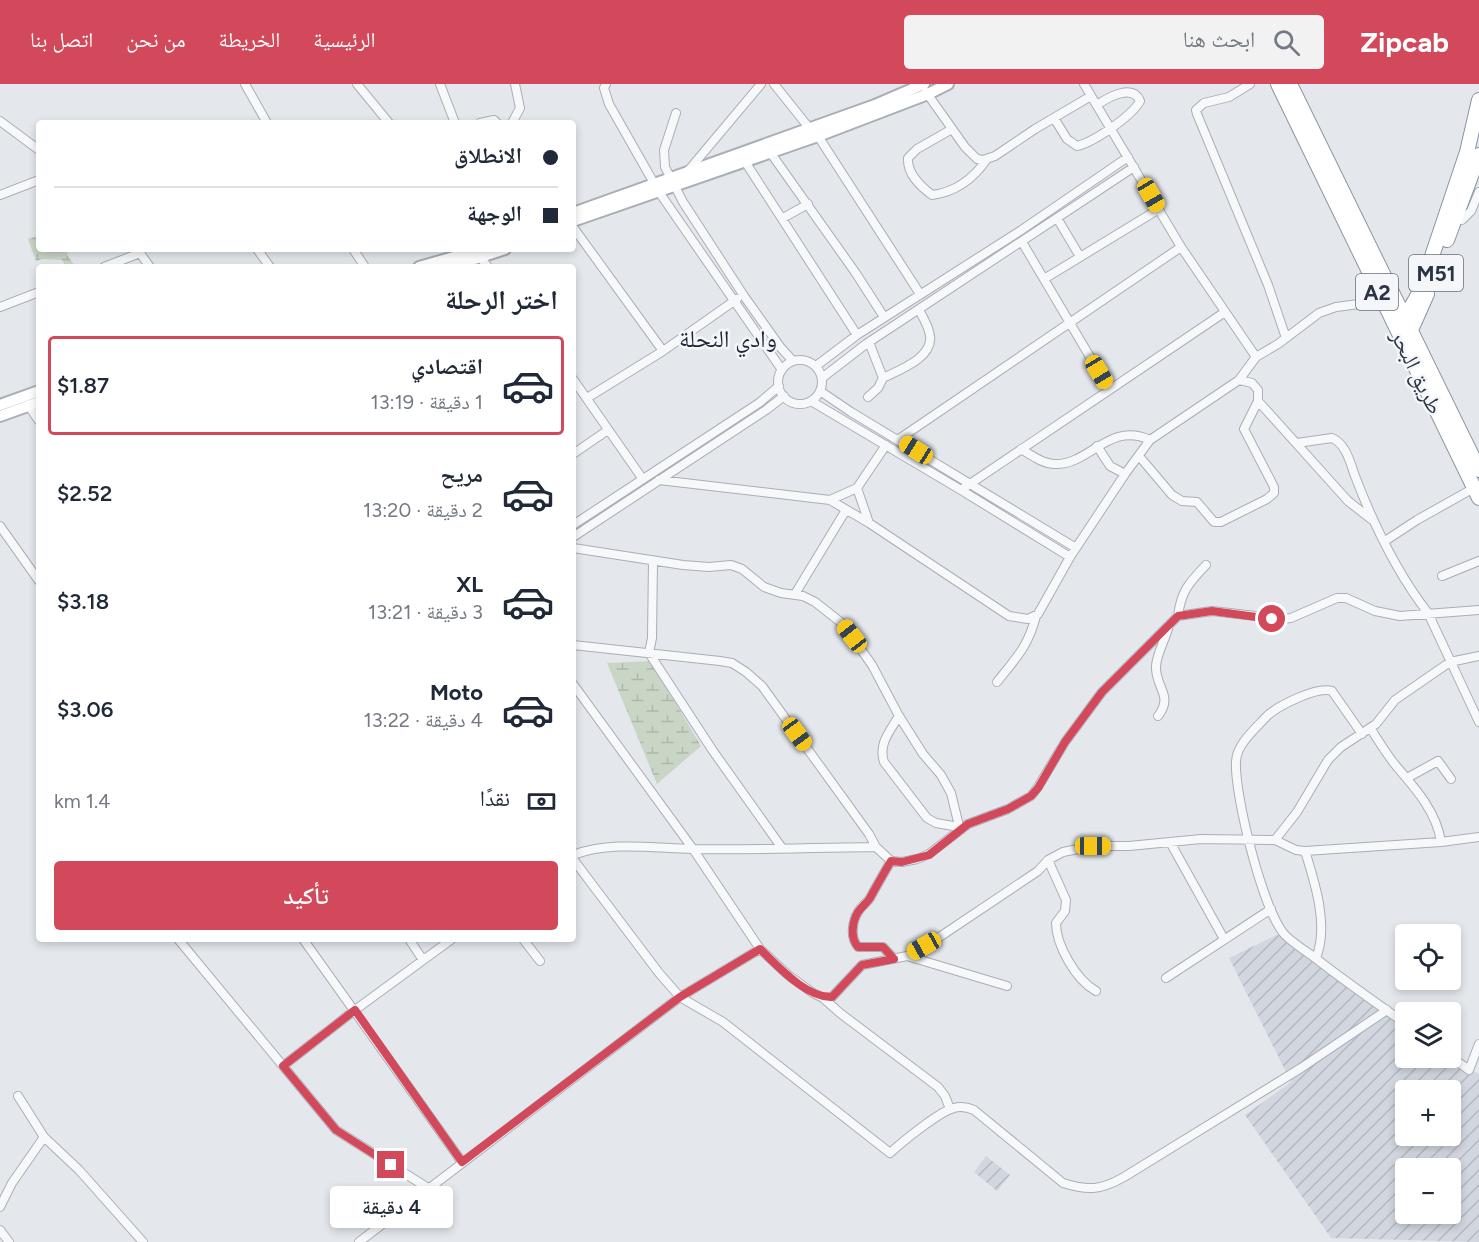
<!DOCTYPE html>
<html lang="ar">
<meta charset="utf-8">
<style>
:root{--surface:#fff;--page:#f2f2f3;--text:#1f2937;--muted:#747a83;--line:#e0e1e3;--accent:#d1495b}
body{margin:0;font-family:Figtree,"Noto Naskh Arabic",sans-serif;background:var(--page);color:var(--text);direction:rtl;height:100vh;display:flex;flex-direction:column;font-size:22px;white-space:nowrap}
*{box-sizing:border-box;margin:0}
p{font-size:20px;color:var(--muted)}
.icon{flex:none;width:33px;height:33px;fill:none;stroke:currentColor;stroke-width:2;stroke-linecap:round;stroke-linejoin:round}
.map{position:relative;flex:1;overflow:hidden;direction:ltr}
.details{position:absolute;left:36px;top:180px;width:540px;height:678px;display:flex;flex-direction:column;background:var(--surface);border-radius:6px;box-shadow:0 3px 9px #0003;direction:rtl}
.details>*{flex:none}
.banner{position:absolute;left:36px;top:36px;width:540px;height:132px;border-radius:6px;box-shadow:0 3px 9px #0003;direction:rtl;display:grid;align-content:center;height:132px;padding:0 18px;background:var(--surface)}
.tools{position:absolute;left:1395px;top:840px;display:grid;gap:12px}
.tools a{display:grid;place-items:center;width:66px;height:66px;border-radius:6px;background:var(--surface);box-shadow:0 3px 9px #0003;font-size:30px}
.end{position:absolute;width:27px;height:27px;margin:-14px;border:8px solid #d1495b;background:#fff;box-shadow:0 0 0 3px #fff}
.from{border-radius:50%}
.bubble{position:absolute;height:42px;border-radius:6px;background:var(--surface);box-shadow:0 3px 9px #0003;font-size:20px;font-weight:600;line-height:42px;text-align:center;direction:rtl}
.car{position:absolute;width:18px;height:36px;margin:-18px -9px;border-radius:8px;box-shadow:0 0 4px 2px #0007;background:linear-gradient(#f5c518 24%,#345 0 40%,#f5c518 0 76%,#345 0 86%,#f5c518 0)}
.banner b{display:flex;align-items:center;gap:21px;height:57px;font-size:22px}
.banner b+b{border-top:2px solid var(--line)}
.banner i{width:15px;height:15px;background:var(--text)}
ul{padding:0;list-style:none}
li{display:flex;align-items:center;gap:18px;height:99px;margin:0 12px 9px;padding:0 6px;border:3px solid transparent;border-radius:6px}
li div{flex:1}
li b{display:block;font-size:22px}
li em{font-style:normal;font-weight:600}
li.current{border-color:var(--accent)}
li>.icon{width:54px;height:54px;stroke-width:1.5}
h2{padding:0 18px;font-size:27px;line-height:72px}
.pay{display:flex;align-items:center;gap:15px;height:66px;padding:0 18px;font-size:22px}
.pay p{margin-inline-start:auto}
.action{display:flex;gap:12px;margin-top:auto;padding:12px 18px}
.action a{flex:1;height:69px;border-radius:6px;background:var(--accent);color:#fff;font-size:24px;font-weight:600;line-height:69px;text-align:center}
header{display:flex;align-items:center;gap:36px;box-sizing:border-box;height:84px;padding:0 30px;background:var(--accent);color:#fff}
header strong{font-size:28px}
nav{display:flex;gap:33px;margin-inline-start:auto;font-size:21px}
.search{width:420px;height:54px;background:var(--page);display:flex;align-items:center;gap:15px;box-sizing:border-box;padding:0 21px;border-radius:6px;color:var(--muted);font-size:22px}
.map>svg:first-child{display:block}
.industrial{fill:url(#industrial-furrows);fill-rule:evenodd}
.wetland{fill:url(#wetland-marsh)}
.lines{fill:none;stroke-linecap:round;stroke-linejoin:round}
.street-casing{stroke:#a9aeb7;stroke-width:10}
.secondary-casing{stroke:#a9aeb7;stroke-width:14}
.highway-casing{stroke:#8b94a3;stroke-width:16}
.street{stroke:#f7f8fa;stroke-width:8}
.secondary{stroke:#fff;stroke-width:10}
.highway{stroke:#fff;stroke-width:14}
.route{stroke:#d1495b;stroke-width:8}
.labels{text-anchor:middle;dominant-baseline:central;stroke-width:5;stroke-linejoin:round;paint-order:stroke}
.shield{fill:#f4f6f9;stroke:#676e7b;stroke-width:1.5}
.shield-label{font-size:21px;font-weight:bold;fill:#2b3445}
.street-label{font-size:22px;fill:#2b3445;stroke:#f4f6f9}
.neighbourhood-label{font-size:24px;fill:#1d2536;stroke:#f4f6f9}
</style>
<header>
<strong>Zipcab</strong>
<div class="search"><svg class="icon" aria-label="search" viewBox="0 0 24 24"><circle cx="10" cy="10" r="6"/><path d="M15 15l6 6"/></svg>ابحث هنا</div>
<nav><a>الرئيسية</a><a>الخريطة</a><a>من نحن</a><a>اتصل بنا</a></nav>
</header>
<div class="map">
<svg width="1479" height="1158" viewBox="0 0 1479 1158">
<defs>
<pattern id="industrial-furrows" width="10" height="10" patternUnits="userSpaceOnUse" patternTransform="scale(1.5)"><rect width="10" height="10" fill="#d2d6de"/><path d="M-1 1l2-2M0 10L10 0M9 11l2-2" fill="none" stroke="#b4b8c0"/></pattern>
<pattern id="wetland-marsh" width="20" height="14" patternUnits="userSpaceOnUse" patternTransform="scale(1.5)"><rect width="20" height="14" fill="#c9d6c5"/><path d="M1 5h8M5 5V1M11 12h8M15 12V8" fill="none" stroke="#adb8ab"/></pattern>
</defs>
<rect width="100%" height="100%" fill="#e4e7ec"/>
<path class="industrial" d="M1279,850L1405,942L1406,974H1449L1479,990V1158L1331,1154L1245,1031L1291,998L1229,874ZM1406,1006H1450V1052H1406ZM1406,1084H1450V1130H1406Z
M986,1072L1010,1091L997,1107L974,1088Z"/>
<path class="wetland" d="M39,151V165H68L67,171L76,183H66L62,176L42,175L36,177L28,155Z
M651,577L701,662L657,700L607,579Z"/>
<g class="lines">
<defs>
<path id="street" d="M245,0L267,39
M357,0L389,39
M440,0L455,39
M606,0L604,4L609,20L659,108L782,286
M774,0L810,45
M1084,0L1181,163L1256,273
M1250,0L1229,13L1204,19L1196,26L1197,30L1268,201L1286,254
M926,8L965,63L977,75L983,76L995,72L1035,45L1091,12
M676,29L664,66L665,83L683,118L744,212L781,264L793,277
M1054,34L1067,55L1077,62C1094,58 1132,32 1140,17C1133,0 1110,12 1097,21
M0,37L39,66
M480,39L494,36L497,39
M512,39L520,24L515,0
M952,45L917,65L908,74C907,90 920,102 932,111C956,108 974,94 987,75
M818,52L920,210
M770,68L855,188L884,233
M744,76L857,251
M688,87L761,0
M0,111L39,96
M783,134L808,120
M1057,134L1079,171
M1462,136L1471,127L1479,108
M573,143L663,267
M1022,158L1109,305
M137,165L150,183
M257,165L270,183
M353,165L365,183
M481,174L488,183
M104,183L140,169
M1044,195L1159,125
M0,223L39,208
M778 298a22 22 0 1 1 44 0a22 22 0 1 1-44 0Z
M816,282L857,251L1020,147L1128,73
M822,294L866,260L1134,83
M883,294C899,286 933,274 930,252C929,243 923,233 919,226
M573,295L642,394
M820,307L851,328L1076,464
M868,313L878,304L883,294L869,258
M587,314L663,267L737,215
M811,317L961,406L1070,473
M1258,317L1348,417L1371,435
M28,321L39,337
M899,355L1181,163
M1297,359L1332,354C1346,360 1350,378 1355,392C1373,439 1397,489 1428,529L1479,638
M1097,362L1110,382L1125,390
M1021,365C1031,371 1043,380 1055,380C1090,381 1109,337 1150,356
M573,370L608,346
M1139,372L1172,411L1182,417L1197,418L1214,438H1221L1267,415L1274,409V403L1244,345L1258,317V306L1252,299L1239,296
M659,396L830,416L857,404
M961,406L1225,228
M830,416L869,439L1009,532L1028,535L1038,530L1070,473L1125,390L1150,356L1239,296L1256,273L1278,260L1319,229L1336,223L1382,217
M869,439L857,404L886,361
M573,441L759,319L779,302
M0,442L39,497
M573,453L766,326L784,312
M1385,457L1417,436L1474,404
M573,464L683,481L709,483L731,481L742,485L764,503L781,509L803,512L815,518L843,540L872,581L899,632L923,670L941,691L951,709L960,746
M653,477L652,554L649,569L713,667L782,764
M1442,492L1479,477
M795,510L846,426
M1178,532C1181,507 1189,499 1206,481
M573,561L720,577L732,579L746,588L762,602L869,750L876,763L891,777L902,778L917,775L929,770L968,740L1008,725L1031,712L1038,703L1065,658L1102,608L1178,532L1212,527L1282,535L1291,534L1337,514H1346L1375,527L1400,532L1479,526
M997,598C1016,574 1028,563 1036,532
M573,600L693,765L760,865L788,891L813,909L823,914L832,913L862,881L907,872L941,852L1038,787L1048,776L1063,768L1093,762H1129L1201,755L1275,756L1296,766L1305,767L1441,758L1479,753
M899,632C890,647 878,660 884,678L927,734L936,739L959,743
M1158,632C1174,611 1155,604 1156,582C1157,568 1166,555 1169,541
M1371,645C1379,658 1387,671 1397,683C1416,705 1437,729 1441,758
M1362,650L1332,607C1317,602 1277,622 1266,633C1255,645 1237,660 1236,677C1234,710 1263,827 1285,851C1293,859 1304,866 1314,873C1343,896 1375,918 1406,940
M1407,694L1438,677L1451,695
M1275,756L1297,728L1328,676L1341,663L1376,640L1395,616L1450,578L1479,572
M1170,758L1224,855
M1305,767C1315,799 1329,842 1316,874
M573,771C610,757 653,764 692,765C753,766 815,764 876,763
M573,775L659,889L680,913L723,938L890,1069C902,1058 940,1027 954,1024C961,1022 967,1023 974,1026L1063,1099C1089,1107 1101,1106 1124,1093L1301,984L1387,926
M1048,776L1066,816L1065,827L1056,839C1056,861 1076,896 1096,907
M891,777C884,789 877,801 870,814C867,819 861,822 858,828C852,838 850,854 858,863H883L894,875
M178,855L336,1046L428,1104
M303,855L462,1078
M409,855L423,876
M523,855L540,877
M907,872L1007,902
M1166,894L1271,825
M823,914L840,929L938,1003L945,1012L950,1025
M1450,972L1469,986L1479,960
M283,982L355,926L452,855
M18,1012L44,1053L79,1086L143,1158
M0,1123L12,1099L44,1053
M0,1146L9,1158
M359,1158L680,913L760,865"/>
<path id="secondary" d="M573,129L875,21L924,0
M573,137L818,52L928,10L948,0
M419,183L482,165
M450,183L505,165
M0,321L39,307
M0,332L39,318"/>
<path id="highway" d="M1278,0L1479,414
M1290,0L1479,386
M1447,156L1479,71
M1397,235C1410,229 1416,215 1422,202L1467,68L1479,16
M1411,246L1427,210"/>
</defs>
<use href="#street" class="street-casing"/>
<use href="#secondary" class="secondary-casing"/>
<use href="#highway" class="highway-casing"/>
<use href="#street" class="street"/>
<use href="#secondary" class="secondary"/>
<use href="#highway" class="highway"/>
</g>
<g class="lines">
<path class="route" d="M391,1081L336,1046L283,982L355,926L462,1078L680,913L760,865C778,882 806,914 832,913L862,881L894,875L883,863H858C850,854 852,838 858,828C862,822 867,819 870,814C877,801 884,789 891,777L902,778L929,771L968,740L1008,725L1031,712L1038,704L1065,658L1102,608L1178,532L1212,527L1272,535"/>
</g>
<g class="labels">
<g class="shield">
<rect x="1409" y="171" width="54" height="36" rx="4.5"/>
<rect x="1356" y="190" width="42" height="36" rx="4.5"/>
</g>
<g class="shield-label">
<text x="1436" y="189">M51</text>
<text x="1377" y="208">A2</text>
</g>
<g class="street-label">
<text transform="translate(1417 288) rotate(64)">طريق البحر</text>
</g>
<g class="neighbourhood-label">
<text x="728" y="254">وادي النحلة</text>
</g>
</g>
</svg>
<div class="tools">
<a><svg class="icon" aria-label="locate" viewBox="0 0 24 24"><circle cx="12" cy="12" r="6"/><path d="M12 2v4M12 18v4M2 12h4M18 12h4"/></svg></a>
<a><svg class="icon" aria-label="layers" viewBox="0 0 24 24"><path d="M12 4l9 5-9 5-9-5zM3 14l9 5 9-5"/></svg></a>
<a>+</a>
<a>−</a>
</div>
<i class="end from" style="left:1272px;top:535px"></i>
<i class="end" style="left:391px;top:1081px"></i>
<div class="bubble" style="left:330px;top:1102px;width:123px">4 دقيقة</div>
<i class="car" style="left:1151px;top:111px;rotate:150deg"></i>
<i class="car" style="left:1099px;top:288px;rotate:149deg"></i>
<i class="car" style="left:916px;top:366px;rotate:302deg"></i>
<i class="car" style="left:852px;top:552px;rotate:322deg"></i>
<i class="car" style="left:797px;top:650px;rotate:144deg"></i>
<i class="car" style="left:1093px;top:762px;rotate:90deg"></i>
<i class="car" style="left:924px;top:862px;rotate:241deg"></i>
<div class="banner">
<b><i class="from"></i>الانطلاق</b>
<b><i></i>الوجهة</b>
</div>
<section class="details">
<h2>اختر الرحلة</h2>
<ul>
<li class="current"><svg class="icon" aria-label="car" viewBox="0 0 24 24"><path d="M5 17H2v-5l4-1 3-4h7l3 4 3 1v5h-3M9 17h6M6 11h13"/><circle cx="7" cy="17" r="2"/><circle cx="17" cy="17" r="2"/></svg><div><b>اقتصادي</b><p>1 دقيقة · 13:19</p></div><em>$1.87</em></li>
<li><svg class="icon" aria-label="car" viewBox="0 0 24 24"><path d="M5 17H2v-5l4-1 3-4h7l3 4 3 1v5h-3M9 17h6M6 11h13"/><circle cx="7" cy="17" r="2"/><circle cx="17" cy="17" r="2"/></svg><div><b>مريح</b><p>2 دقيقة · 13:20</p></div><em>$2.52</em></li>
<li><svg class="icon" aria-label="car" viewBox="0 0 24 24"><path d="M5 17H2v-5l4-1 3-4h7l3 4 3 1v5h-3M9 17h6M6 11h13"/><circle cx="7" cy="17" r="2"/><circle cx="17" cy="17" r="2"/></svg><div><b>XL</b><p>3 دقيقة · 13:21</p></div><em>$3.18</em></li>
<li><svg class="icon" aria-label="car" viewBox="0 0 24 24"><path d="M5 17H2v-5l4-1 3-4h7l3 4 3 1v5h-3M9 17h6M6 11h13"/><circle cx="7" cy="17" r="2"/><circle cx="17" cy="17" r="2"/></svg><div><b>Moto</b><p>4 دقيقة · 13:22</p></div><em>$3.06</em></li>
</ul>
<div class="pay"><svg class="icon" aria-label="cash" viewBox="0 0 24 24"><path d="M3 7h18v10H3z"/><circle cx="12" cy="12" r="2"/></svg>نقدًا<p>1.4 km</p></div>
<div class="action"><a>تأكيد</a></div>
</section>
</div>
